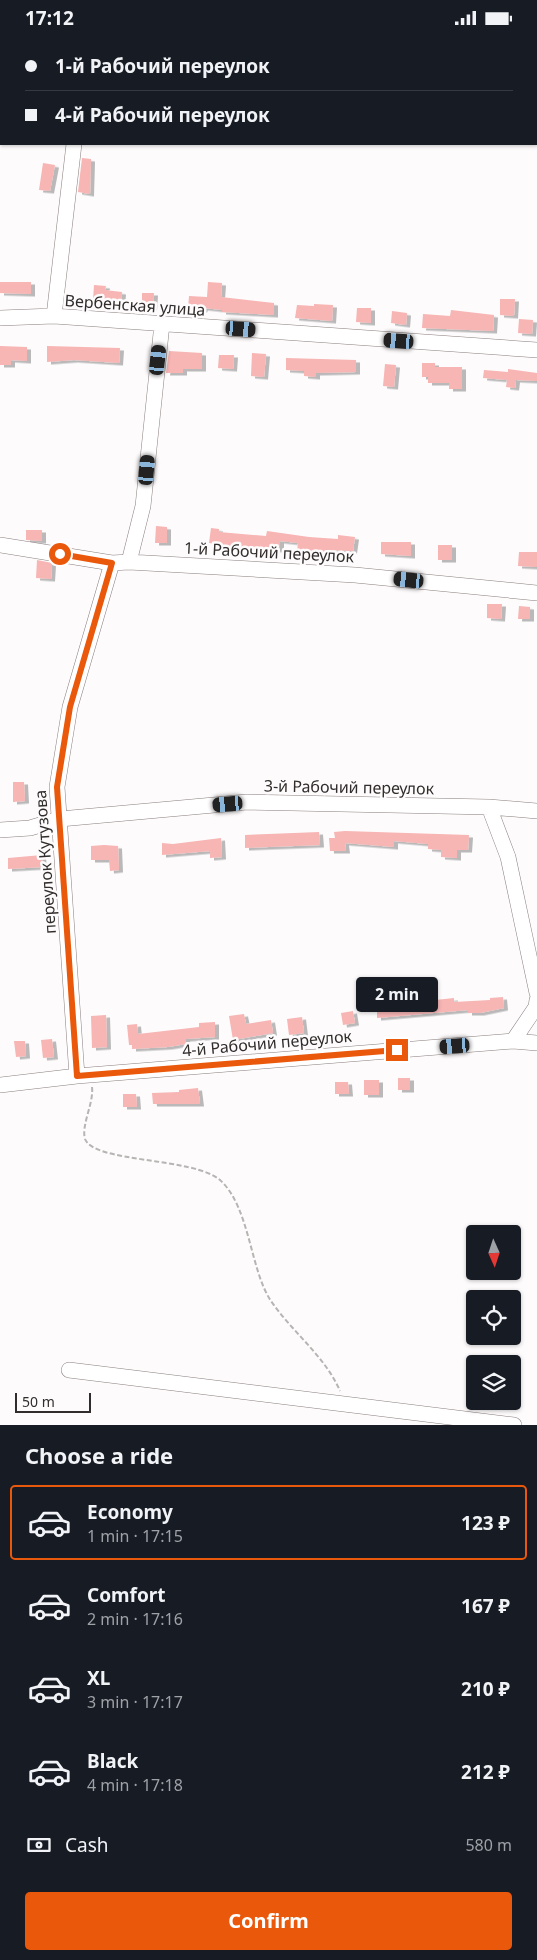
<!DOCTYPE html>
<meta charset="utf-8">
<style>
:root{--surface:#171b24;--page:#242831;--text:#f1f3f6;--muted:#9ea1a6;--line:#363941;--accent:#ea580c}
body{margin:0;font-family:"Noto Sans",sans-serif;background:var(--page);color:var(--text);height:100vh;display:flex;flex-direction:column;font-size:19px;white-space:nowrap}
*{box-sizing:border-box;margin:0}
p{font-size:16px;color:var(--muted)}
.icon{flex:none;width:28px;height:28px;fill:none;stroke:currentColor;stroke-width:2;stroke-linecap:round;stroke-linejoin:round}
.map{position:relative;height:1390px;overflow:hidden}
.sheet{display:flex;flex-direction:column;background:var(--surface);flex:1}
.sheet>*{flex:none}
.top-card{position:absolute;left:0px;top:0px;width:538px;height:110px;box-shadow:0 1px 4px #0004;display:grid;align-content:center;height:110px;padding:0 25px;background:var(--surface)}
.needle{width:32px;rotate:177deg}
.controls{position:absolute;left:466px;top:1190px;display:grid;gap:10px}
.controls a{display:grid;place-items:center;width:55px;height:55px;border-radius:5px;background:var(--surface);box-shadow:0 1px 4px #0004;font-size:25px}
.scale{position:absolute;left:15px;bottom:12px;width:76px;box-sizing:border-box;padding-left:5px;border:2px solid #322d2d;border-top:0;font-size:14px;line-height:18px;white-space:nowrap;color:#322d2d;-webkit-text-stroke:4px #fdfbfb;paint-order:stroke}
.end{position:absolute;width:22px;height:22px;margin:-11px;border:6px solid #ea580c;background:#fff;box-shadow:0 0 0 2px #fff}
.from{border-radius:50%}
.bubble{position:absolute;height:35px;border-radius:5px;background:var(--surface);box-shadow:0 1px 4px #0004;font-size:16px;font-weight:700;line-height:35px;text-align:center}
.car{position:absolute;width:15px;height:30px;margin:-15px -8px;border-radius:6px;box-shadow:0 0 4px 1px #0007;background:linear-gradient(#222 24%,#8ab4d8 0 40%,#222 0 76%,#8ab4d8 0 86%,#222 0)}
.top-card b{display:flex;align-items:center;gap:18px;height:48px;font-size:19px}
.top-card b+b{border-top:1px solid var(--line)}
.top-card i{width:12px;height:12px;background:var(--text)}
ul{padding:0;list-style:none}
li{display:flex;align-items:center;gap:15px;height:75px;margin:0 10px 8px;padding:0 15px;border:2px solid transparent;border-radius:5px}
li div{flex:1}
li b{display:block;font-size:19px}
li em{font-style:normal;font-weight:700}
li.on{border-color:var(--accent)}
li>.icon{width:45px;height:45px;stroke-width:1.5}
h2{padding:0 25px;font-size:22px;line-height:60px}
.pay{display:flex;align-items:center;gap:12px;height:55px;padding:0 25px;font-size:19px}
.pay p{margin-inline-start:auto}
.cta{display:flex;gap:10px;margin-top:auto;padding:10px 25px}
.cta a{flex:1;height:58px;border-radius:5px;background:var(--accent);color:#fff;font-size:20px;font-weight:700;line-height:58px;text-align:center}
.status{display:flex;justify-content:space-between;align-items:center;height:35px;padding:0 25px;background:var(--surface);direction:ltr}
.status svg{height:14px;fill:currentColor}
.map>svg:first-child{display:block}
.building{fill:#f7b5b4;filter:url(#shadow)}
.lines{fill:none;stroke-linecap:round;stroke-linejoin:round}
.minor-casing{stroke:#8b7f7f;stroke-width:16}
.path{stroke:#b7b4b4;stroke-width:2;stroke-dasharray:5 2.5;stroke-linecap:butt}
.minor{stroke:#fff;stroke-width:15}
.route{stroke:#ea580c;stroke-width:6}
.labels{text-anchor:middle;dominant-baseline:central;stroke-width:5;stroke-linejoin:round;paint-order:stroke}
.street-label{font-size:16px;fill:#322d2d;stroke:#fdfbfb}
</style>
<div class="status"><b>17:12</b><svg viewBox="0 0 49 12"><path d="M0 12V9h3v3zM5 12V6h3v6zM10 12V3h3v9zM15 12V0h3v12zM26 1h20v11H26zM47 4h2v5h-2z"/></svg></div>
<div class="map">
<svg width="537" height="1390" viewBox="0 0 537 1390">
<defs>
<filter id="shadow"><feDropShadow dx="4" dy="2.5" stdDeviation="0" flood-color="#0004"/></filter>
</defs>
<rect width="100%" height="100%" fill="#fdfbfb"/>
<path class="building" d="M82,123L91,124L90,159L78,157Z
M43,128L55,130L50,156L39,155Z
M0,247H31V259L0,258Z
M208,247L222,248L221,262L274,268V280L222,277V275L204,273L203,275L188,274L189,261L207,262Z
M94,250L106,251L105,255L122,257L121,269L93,265Z
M142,258H154L153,273L142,272Z
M500,264H515L514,281L500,280Z
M314,269L333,270L332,286L295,283L297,270L314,271Z
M357,273H371V288L356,287Z
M451,275L494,280L493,296L422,293L423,279L450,281Z
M392,276L407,278L406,290L391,288Z
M519,284L533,285L532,299L518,298Z
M0,311L27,312V326L11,325V330H0Z
M47,311L120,313L119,328L74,325L47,327Z
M169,316L202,318V334H183V338H166Z
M252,318L266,319L264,342L251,341Z
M219,320H234L233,334L218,333Z
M286,323L356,325V337L316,338V342L304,341V336L286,335Z
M422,328H435V332H462V354H449V348H428V342H422Z
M385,329L396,330L394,352L383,351Z
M508,334L537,338V346L516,345L515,353L506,352L507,345L483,343L484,335L508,337Z
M156,491L167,492V508H155Z
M211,493L219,494V497L266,501L267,496L309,502L338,504V500L355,502L353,516L330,515V517L297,516L298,508L280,506V515L228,511L209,508Z
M26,495H42V506L26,505Z
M381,507H411V521L381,519Z
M438,510H452V525H438Z
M519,517H537V532L518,531Z
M37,525L52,528L51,544L36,543Z
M487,569H502L501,584L487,583Z
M519,571L530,572V584H518Z
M13,747H24L25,766L13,767Z
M345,796L469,800L468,815H457V823L441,822V815L428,814V809L394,806V812L345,808L346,816H330L329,803H335L334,797Z
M319,797L320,810L245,813V800Z
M221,803L222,822L210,823V816L162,820V808L173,809Z
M104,810L118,811L119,835L110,836L109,825H91V811Z
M42,820L43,832L8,834V823Z
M503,962L504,973L480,978H468V975L377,983V974L389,973V970L454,963V967L490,965V963Z
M353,976L355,988L343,990L341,978Z
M244,979L246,989L271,985L273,998L233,1005L229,981Z
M106,980L107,1012L92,1013L91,981Z
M302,982L304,998L289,1000L287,984Z
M215,987V1002L186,1004V1009L168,1012L132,1014V1010H129L127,990L137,989L138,999L199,992V988Z
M52,1004L54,1022L43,1023L41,1005Z
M14,1006H25L26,1021L16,1022Z
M398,1043H410V1055H398Z
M364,1045H379V1060H364Z
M335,1047H348L349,1059H335Z
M198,1053L200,1069H153L152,1058L179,1057V1055Z
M123,1059H136L137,1072H123Z"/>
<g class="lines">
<defs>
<path id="minor" d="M414,0V1
M95,1V0
M0,10L1,9
M536,34H537
M54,281L74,109
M0,283L54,281L537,315
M0,510L112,528L129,527L355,540L537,558
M129,527L143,471L162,289
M489,772L508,822L537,958
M0,795L30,793L60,784L247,767L489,772L537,776
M513,1006L536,972L537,965
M77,1041L57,752L70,672L112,528
M0,1050L77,1041L513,1006L537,1008
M69,1335L514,1390"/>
</defs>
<use href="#minor" class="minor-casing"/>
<path class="path" d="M92,1052C94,1068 81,1090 85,1104C94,1128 193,1122 220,1145C250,1172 250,1235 271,1266C292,1297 325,1321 340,1356"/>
<use href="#minor" class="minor"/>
</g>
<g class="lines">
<path class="route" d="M60,519L112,528L70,672L57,752L77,1041L397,1015"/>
</g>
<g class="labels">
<g class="street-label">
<text transform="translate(135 270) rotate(4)">Вербенская улица</text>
<text transform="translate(269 517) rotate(3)">1-й Рабочий переулок</text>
<text transform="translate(349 752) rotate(1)">3-й Рабочий переулок</text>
<text transform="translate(45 827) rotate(-94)">переулок Кутузова</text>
<text transform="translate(267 1008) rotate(-5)">4-й Рабочий переулок</text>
</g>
</g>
</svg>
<div class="controls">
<a><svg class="needle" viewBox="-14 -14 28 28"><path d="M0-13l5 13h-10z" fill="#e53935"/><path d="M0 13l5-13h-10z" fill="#9ea1a6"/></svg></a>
<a><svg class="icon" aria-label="locate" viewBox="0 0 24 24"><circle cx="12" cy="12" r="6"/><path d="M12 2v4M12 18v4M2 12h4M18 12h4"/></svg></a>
<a><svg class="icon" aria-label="layers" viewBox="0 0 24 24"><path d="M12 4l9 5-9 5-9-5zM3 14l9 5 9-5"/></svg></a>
</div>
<div class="scale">50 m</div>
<i class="end from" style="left:60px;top:519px"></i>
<i class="end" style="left:397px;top:1015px"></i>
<div class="bubble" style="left:356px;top:942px;width:82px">2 min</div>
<i class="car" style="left:241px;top:294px;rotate:94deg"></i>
<i class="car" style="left:399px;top:306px;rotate:274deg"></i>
<i class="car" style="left:158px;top:325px;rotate:6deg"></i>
<i class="car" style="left:147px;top:435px;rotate:5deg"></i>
<i class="car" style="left:409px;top:545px;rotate:276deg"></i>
<i class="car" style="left:228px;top:769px;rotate:265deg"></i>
<i class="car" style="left:455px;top:1011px;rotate:266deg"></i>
<div class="top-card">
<b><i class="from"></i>1-й Рабочий переулок</b>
<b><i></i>4-й Рабочий переулок</b>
</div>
</div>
<section class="sheet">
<h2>Choose a ride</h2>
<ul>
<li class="on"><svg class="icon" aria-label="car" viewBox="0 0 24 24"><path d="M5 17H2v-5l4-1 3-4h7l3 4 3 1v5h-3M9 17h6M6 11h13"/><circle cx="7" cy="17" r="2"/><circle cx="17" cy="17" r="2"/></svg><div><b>Economy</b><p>1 min · 17:15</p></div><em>123 ₽</em></li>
<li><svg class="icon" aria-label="car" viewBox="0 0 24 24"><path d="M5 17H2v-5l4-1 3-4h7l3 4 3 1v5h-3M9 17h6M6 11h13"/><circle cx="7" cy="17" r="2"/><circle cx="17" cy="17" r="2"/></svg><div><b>Comfort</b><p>2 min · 17:16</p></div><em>167 ₽</em></li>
<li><svg class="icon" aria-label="car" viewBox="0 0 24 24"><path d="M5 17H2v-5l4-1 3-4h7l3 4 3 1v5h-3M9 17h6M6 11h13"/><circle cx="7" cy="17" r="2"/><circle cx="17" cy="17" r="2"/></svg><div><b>XL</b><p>3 min · 17:17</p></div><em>210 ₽</em></li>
<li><svg class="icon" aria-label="car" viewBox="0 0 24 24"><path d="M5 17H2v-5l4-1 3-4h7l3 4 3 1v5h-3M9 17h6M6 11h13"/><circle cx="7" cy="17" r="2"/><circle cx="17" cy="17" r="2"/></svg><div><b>Black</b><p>4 min · 17:18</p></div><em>212 ₽</em></li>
</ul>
<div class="pay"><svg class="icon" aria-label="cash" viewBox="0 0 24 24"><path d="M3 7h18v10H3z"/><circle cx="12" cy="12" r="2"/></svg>Cash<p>580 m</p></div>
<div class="cta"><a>Confirm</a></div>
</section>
